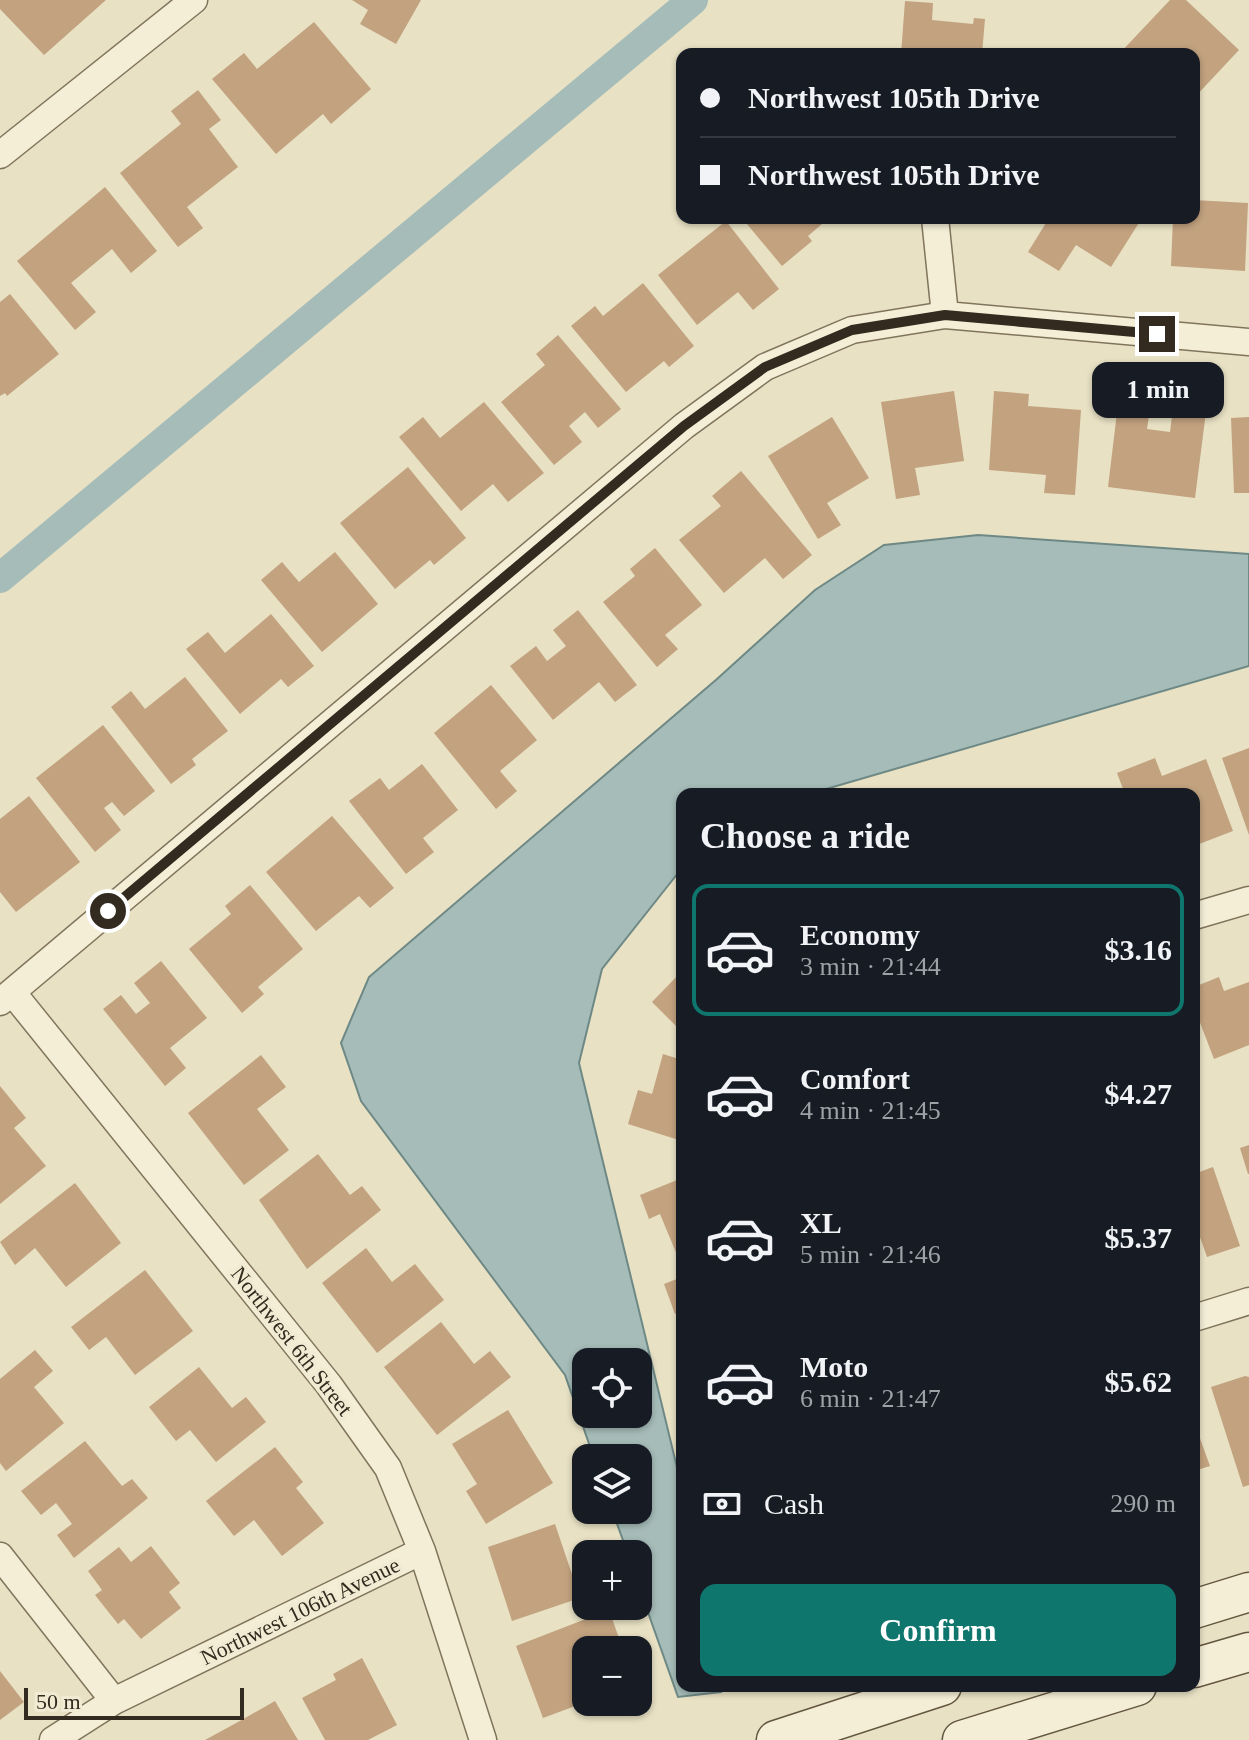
<!DOCTYPE html>
<meta charset="utf-8">
<style>
:root{--surface:#171b24;--page:#20242c;--text:#f1f3f6;--muted:#9ea1a6;--line:#363941;--accent:#0f766e}
body{margin:0;font-family:Georgia,serif;background:var(--page);color:var(--text);height:100vh;display:flex;flex-direction:column;font-size:30px;white-space:nowrap}
*{box-sizing:border-box;margin:0}
p{font-size:26px;color:var(--muted)}
.icon{flex:none;width:44px;height:44px;fill:none;stroke:currentColor;stroke-width:2;stroke-linecap:round;stroke-linejoin:round}
.map{position:relative;flex:1;overflow:hidden}
.drawer{position:absolute;left:676px;top:788px;width:524px;height:904px;display:flex;flex-direction:column;background:var(--surface);border-radius:16px;box-shadow:0 2px 6px #0004}
.drawer>*{flex:none}
.banner{position:absolute;left:676px;top:48px;width:524px;height:176px;border-radius:16px;box-shadow:0 2px 6px #0004;display:grid;align-content:center;height:176px;padding:0 24px;background:var(--surface)}
.buttons{position:absolute;left:572px;top:1348px;display:grid;gap:16px}
.buttons a{display:grid;place-items:center;width:80px;height:80px;border-radius:16px;background:var(--surface);box-shadow:0 2px 6px #0004;font-size:40px}
.scale{position:absolute;left:24px;bottom:20px;width:220px;box-sizing:border-box;padding-left:8px;border:4px solid #332b1f;border-top:0;font-size:22px;line-height:28px;white-space:nowrap;color:#332b1f;-webkit-text-stroke:6px #f1ebd3;paint-order:stroke}
.end{position:absolute;width:36px;height:36px;margin:-18px;border:10px solid #332b1f;background:#fff;box-shadow:0 0 0 4px #fff}
.from{border-radius:50%}
.bubble{position:absolute;height:56px;border-radius:16px;background:var(--surface);box-shadow:0 2px 6px #0004;font-size:26px;font-weight:800;line-height:56px;text-align:center}
.banner b{display:flex;align-items:center;gap:28px;height:76px;font-size:30px}
.banner b+b{border-top:2px solid var(--line)}
.banner i{width:20px;height:20px;background:var(--text)}
ul{padding:0;list-style:none}
li{display:flex;align-items:center;gap:24px;height:132px;margin:0 16px 12px;padding:0 8px;border:4px solid transparent;border-radius:16px}
li div{flex:1}
li b{display:block;font-size:30px}
li em{font-style:normal;font-weight:800}
li.on{border-color:var(--accent)}
li>.icon{width:72px;height:72px;stroke-width:1.5}
h2{padding:0 24px;font-size:36px;line-height:96px}
.pay{display:flex;align-items:center;gap:20px;height:88px;padding:0 24px;font-size:30px}
.pay p{margin-inline-start:auto}
.action{display:flex;gap:16px;margin-top:auto;padding:16px 24px}
.action a{flex:1;height:92px;border-radius:16px;background:var(--accent);color:#fff;font-size:32px;font-weight:800;line-height:92px;text-align:center}
.map>svg:first-child{display:block}
.water{fill:#a6bcb8;stroke:#6e8985;stroke-width:2;fill-rule:evenodd}
.lines{fill:none;stroke-linecap:round;stroke-linejoin:round}
.canal{stroke:#a6bcb8;stroke-width:30}
.building{fill:#c2a27f}
.street-casing{stroke:#81745d;stroke-width:29}
.secondary-casing{stroke:#635540;stroke-width:41}
.street{stroke:#f4eed6;stroke-width:26}
.secondary{stroke:#f4eed6;stroke-width:38}
.route{stroke:#332b1f;stroke-width:10}
.labels{text-anchor:middle;dominant-baseline:central;stroke-width:7;stroke-linejoin:round;paint-order:stroke}
.street-label{font-size:22px;fill:#332b1f;stroke:#f1ebd3}
</style>
<div class="map">
<svg width="1249" height="1740" viewBox="0 0 1249 1740">
<rect width="100%" height="100%" fill="#e8e1c4"/>
<path class="water" d="M978,535L1249,554V666L809,794H682V868L602,969L579,1063L682,1488V1686H728L721,1692L678,1697L638,1584V1554H628L612,1510H638V1458H594L565,1375L361,1101L341,1043L369,977L717,679L815,590L884,545ZM586,1362H638V1414H586Z"/>
<g class="lines">
<path class="canal" d="M0,578L693,0"/>
</g>
<path class="building" d="M0,0H106L44,55L0,9Z
M352,0H421L396,44L360,24L368,10Z
M1170,0H1186L1239,50L1194,98V54H1119Z
M905,1L933,3L932,20L973,24L974,18L985,19L982,54H901Z
M314,22L371,89L331,124L323,114L276,154L212,79L244,53L257,69Z
M198,90L221,120L209,129L238,167L187,207L203,228L178,247L120,173L181,124L171,111Z
M105,187L157,251L131,273L112,249L71,283L96,312L75,330L17,261Z
M1194,200L1248,203L1245,271L1171,266L1173,218H1194Z
M742,218H829L808,236L812,241L782,266Z
M1049,218H1142L1111,267L1076,245L1059,271L1028,252Z
M726,221L779,289L753,310L738,292L697,325L658,275Z
M643,283L694,346L669,367L664,361L626,392L571,326L595,306L603,316Z
M10,294L59,354L7,396L5,393L0,396V302Z
M558,335L621,409L598,428L585,412L569,426L582,442L554,465L501,402L545,365L536,354Z
M954,391L964,461L915,468L920,495L896,499L881,402Z
M994,391L1029,394L1028,406L1081,410L1075,495L1044,493L1046,475L989,470Z
M484,402L544,473L508,502L493,484L461,511L399,437L423,417L440,438Z
M1118,404L1150,408L1147,429L1170,432L1173,408L1206,412L1195,498L1108,487Z
M832,417L869,478L827,503L841,525L818,539L768,456Z
M1249,417V493H1234L1231,418Z
M408,467L466,538L434,565L430,560L395,589L340,523Z
M741,471L812,555L783,579L765,558L724,593L679,540L721,506L712,496Z
M655,548L702,605L665,635L678,649L657,667L603,602L635,576L630,569Z
M335,552L378,604L322,652L261,580L282,562L299,582Z
M578,610L637,685L615,702L599,682L553,720L510,666L536,646L547,661L566,646L553,630Z
M271,614L314,666L288,687L281,679L240,714L186,649L208,632L225,653Z
M185,677L228,731L192,759L196,765L171,784L111,707L131,691L145,709Z
M491,685L537,740L500,771L517,791L496,809L434,733Z
M103,725L155,791L124,816L112,802L104,808L121,830L95,852L36,778Z
M1249,748V835L1222,758Z
M1155,758L1162,776L1206,759L1233,831L1194,846V794H1125L1117,773Z
M422,764L458,810L423,838L434,852L406,874L349,801L380,778L389,790Z
M29,796L80,862L16,912L0,892V819Z
M332,816L394,888L370,908L359,896L316,931L266,872Z
M250,885L303,949L258,987L264,994L242,1013L189,949L231,914L225,906Z
M161,961L207,1018L170,1048L186,1068L165,1086L103,1009L121,995L136,1014L150,1003L134,983Z
M682,971V1032L652,1002Z
M1219,977L1224,991L1249,982V1045L1214,1059L1194,1007V987Z
M663,1054L682,1060V1141L628,1124L638,1090L652,1094Z
M261,1055L286,1087L257,1109L289,1150L244,1185L188,1113Z
M0,1086L26,1118L14,1128L46,1166L0,1204Z
M1249,1145V1174H1248L1240,1148Z
M318,1154L350,1195L362,1186L381,1210L307,1269L259,1200Z
M1213,1167L1240,1246L1207,1257L1200,1237L1194,1239V1174Z
M682,1178V1267L660,1214L649,1219L640,1195Z
M75,1183L121,1243L66,1287L35,1248L15,1265L0,1242Z
M366,1248L392,1282L415,1264L444,1300L377,1353L322,1283Z
M145,1270L193,1331L135,1375L106,1337L89,1350L71,1327Z
M682,1277V1311L675,1314L664,1284Z
M441,1322L474,1364L490,1351L511,1377L437,1435L384,1367Z
M35,1350L53,1371L34,1387L64,1423L6,1471L0,1463V1379Z
M199,1367L232,1408L246,1397L266,1422L216,1462L190,1430L176,1441L149,1407Z
M1245,1376L1249,1377V1485L1243,1487L1211,1387Z
M508,1410L553,1483L486,1524L466,1491L477,1484L452,1444Z
M1194,1422L1210,1466L1194,1471Z
M85,1441L122,1486L132,1479L148,1498L74,1558L57,1535L72,1524L56,1503L41,1515L21,1491Z
M275,1447L303,1482L296,1488L324,1523L282,1556L254,1520L234,1536L206,1501Z
M555,1524L580,1598L512,1621L488,1547Z
M151,1546L180,1583L169,1592L181,1608L141,1639L124,1619L118,1624L95,1595L102,1590L88,1571L119,1547L131,1562Z
M609,1610L619,1638L586,1650V1702L543,1718L516,1646Z
M362,1658L397,1725L368,1740H325L302,1698L336,1680L333,1674Z
M0,1671L24,1702L0,1720Z
M275,1701L298,1740H205L238,1722Z"/>
<g class="lines">
<defs>
<path id="street" d="M0,155L194,0
M935,218L945,315
M1194,916L1249,900
M12,992L329,1385L388,1468L422,1551L483,1740
M0,1002L684,426L765,367L852,330L945,315L1249,342
M1194,1318L1249,1301
M0,1556L114,1701
M53,1740L114,1701L422,1551"/>
<path id="secondary" d="M1194,1609L1249,1592
M1194,1668L1249,1652
M776,1740L942,1686
M962,1740L1137,1686"/>
</defs>
<use href="#street" class="street-casing"/>
<use href="#secondary" class="secondary-casing"/>
<use href="#street" class="street"/>
<use href="#secondary" class="secondary"/>
</g>
<g class="lines">
<path class="route" d="M108,911L684,426L765,367L852,330L945,315L1157,334"/>
</g>
<g class="labels">
<g class="street-label">
<text transform="translate(292 1341) rotate(52)">Northwest 6th Street</text>
<text transform="translate(300 1611) rotate(-26)">Northwest 106th Avenue</text>
</g>
</g>
</svg>
<div class="buttons">
<a><svg class="icon" aria-label="locate" viewBox="0 0 24 24"><circle cx="12" cy="12" r="6"/><path d="M12 2v4M12 18v4M2 12h4M18 12h4"/></svg></a>
<a><svg class="icon" aria-label="layers" viewBox="0 0 24 24"><path d="M12 4l9 5-9 5-9-5zM3 14l9 5 9-5"/></svg></a>
<a>+</a>
<a>−</a>
</div>
<div class="scale">50 m</div>
<i class="end from" style="left:108px;top:911px"></i>
<i class="end" style="left:1157px;top:334px"></i>
<div class="bubble" style="left:1092px;top:362px;width:132px">1 min</div>
<div class="banner">
<b><i class="from"></i>Northwest 105th Drive</b>
<b><i></i>Northwest 105th Drive</b>
</div>
<section class="drawer">
<h2>Choose a ride</h2>
<ul>
<li class="on"><svg class="icon" aria-label="car" viewBox="0 0 24 24"><path d="M5 17H2v-5l4-1 3-4h7l3 4 3 1v5h-3M9 17h6M6 11h13"/><circle cx="7" cy="17" r="2"/><circle cx="17" cy="17" r="2"/></svg><div><b>Economy</b><p>3 min · 21:44</p></div><em>$3.16</em></li>
<li><svg class="icon" aria-label="car" viewBox="0 0 24 24"><path d="M5 17H2v-5l4-1 3-4h7l3 4 3 1v5h-3M9 17h6M6 11h13"/><circle cx="7" cy="17" r="2"/><circle cx="17" cy="17" r="2"/></svg><div><b>Comfort</b><p>4 min · 21:45</p></div><em>$4.27</em></li>
<li><svg class="icon" aria-label="car" viewBox="0 0 24 24"><path d="M5 17H2v-5l4-1 3-4h7l3 4 3 1v5h-3M9 17h6M6 11h13"/><circle cx="7" cy="17" r="2"/><circle cx="17" cy="17" r="2"/></svg><div><b>XL</b><p>5 min · 21:46</p></div><em>$5.37</em></li>
<li><svg class="icon" aria-label="car" viewBox="0 0 24 24"><path d="M5 17H2v-5l4-1 3-4h7l3 4 3 1v5h-3M9 17h6M6 11h13"/><circle cx="7" cy="17" r="2"/><circle cx="17" cy="17" r="2"/></svg><div><b>Moto</b><p>6 min · 21:47</p></div><em>$5.62</em></li>
</ul>
<div class="pay"><svg class="icon" aria-label="cash" viewBox="0 0 24 24"><path d="M3 7h18v10H3z"/><circle cx="12" cy="12" r="2"/></svg>Cash<p>290 m</p></div>
<div class="action"><a>Confirm</a></div>
</section>
</div>
